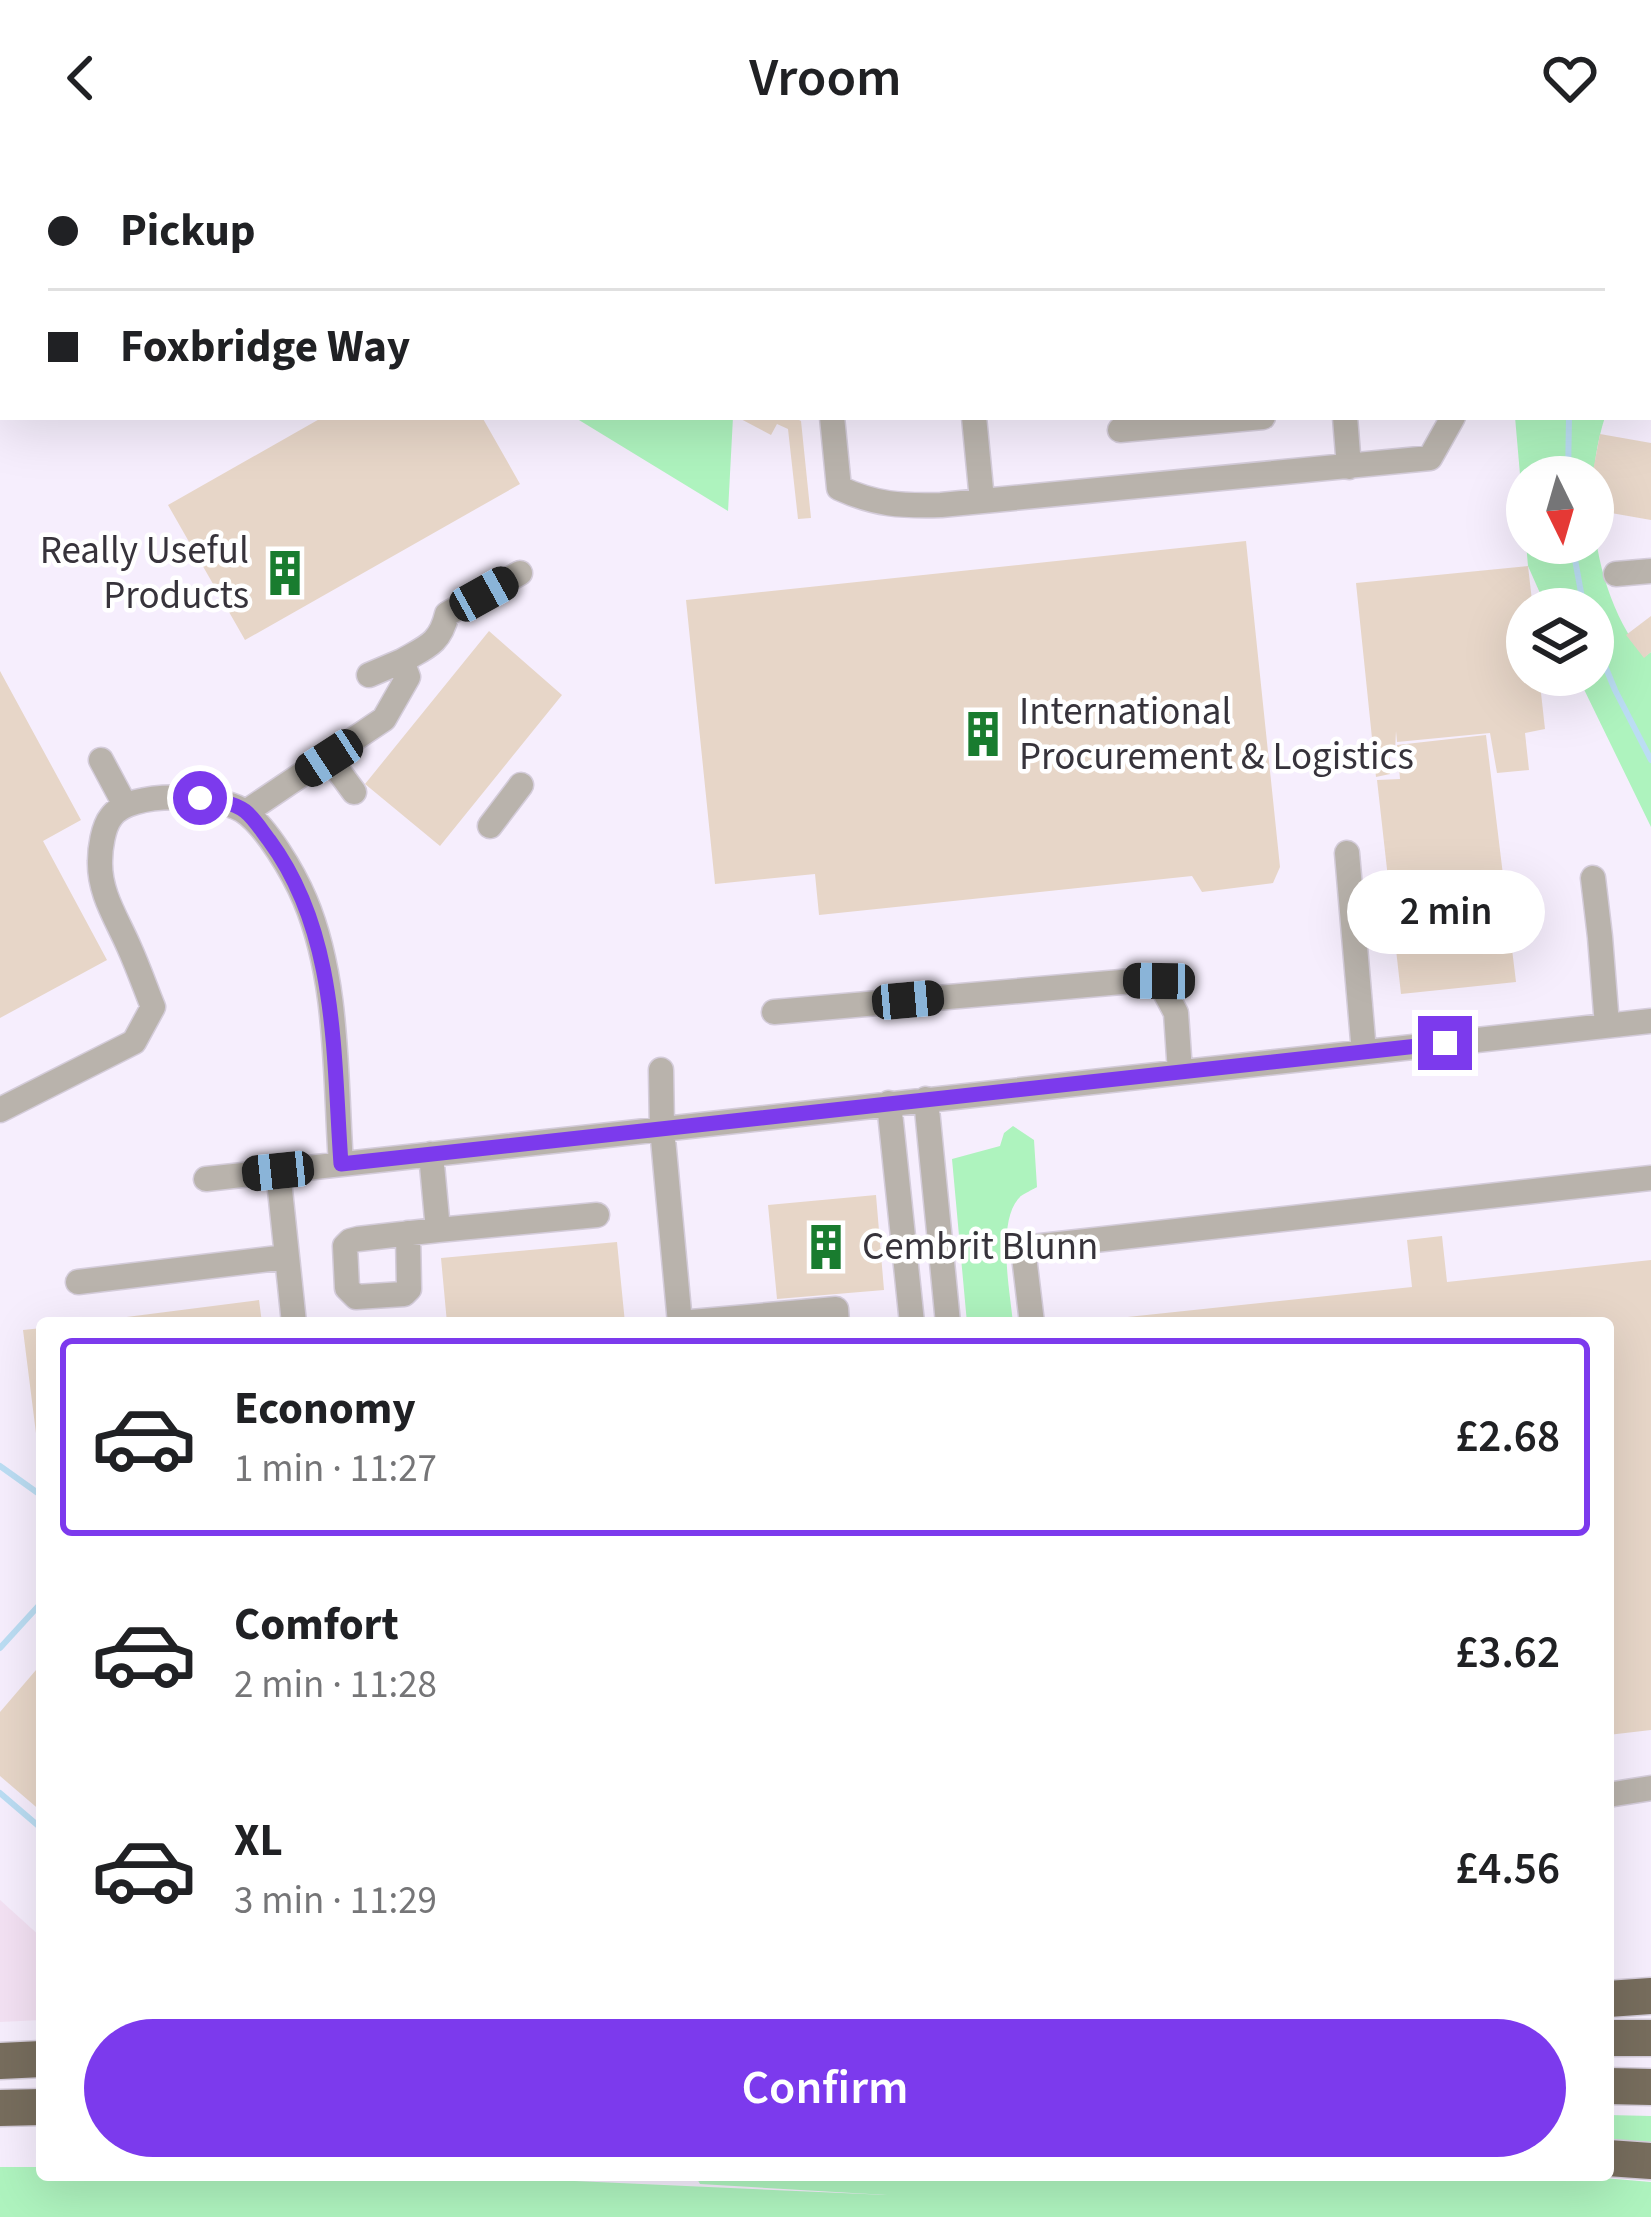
<!DOCTYPE html>
<meta charset="utf-8">
<style>
:root{--surface:#fff;--page:#f6f6f6;--text:#202124;--muted:#757577;--line:#e0e0e0;--accent:#7c3aed}
body{margin:0;font-family:"Source Sans 3",sans-serif;background:var(--page);color:var(--text);height:100vh;display:flex;flex-direction:column;font-size:45px;white-space:nowrap}
*{box-sizing:border-box;margin:0}
p{font-size:39px;color:var(--muted)}
.icon{flex:none;width:66px;height:66px;fill:none;stroke:currentColor;stroke-width:2;stroke-linecap:round;stroke-linejoin:round}
.map{position:relative;flex:1;overflow:hidden}
.drawer{position:absolute;left:36px;top:1161px;width:1578px;height:864px;display:flex;flex-direction:column;background:var(--surface);border-radius:12px;box-shadow:0 12px 48px #0002}
.drawer>*{flex:none}
.banner{position:absolute;left:0px;top:0px;width:1653px;height:264px;box-shadow:0 12px 48px #0002;display:grid;align-content:center;height:264px;padding:0 48px;background:var(--surface)}
.needle{width:78px;rotate:175deg}
.controls{position:absolute;left:1506px;top:300px;display:grid;gap:24px}
.controls a{display:grid;place-items:center;width:108px;height:108px;border-radius:50%;background:var(--surface);box-shadow:0 12px 48px #0002;font-size:60px}
.end{position:absolute;width:54px;height:54px;margin:-27px;border:15px solid #7c3aed;background:#fff;box-shadow:0 0 0 6px #fff}
.from{border-radius:50%}
.bubble{position:absolute;height:84px;border-radius:42px;background:var(--surface);box-shadow:0 12px 48px #0002;font-size:39px;font-weight:600;line-height:84px;text-align:center}
.car{position:absolute;width:36px;height:72px;margin:-36px -18px;border-radius:15px;box-shadow:0 0 9px 3px #0007;background:linear-gradient(#222 24%,#8ab4d8 0 40%,#222 0 76%,#8ab4d8 0 86%,#222 0)}
.banner b{display:flex;align-items:center;gap:42px;height:114px;font-size:45px}
.banner b+b{border-top:3px solid var(--line)}
.banner i{width:30px;height:30px;background:var(--text)}
ul{padding:21px 0 0;list-style:none}
li{display:flex;align-items:center;gap:36px;height:198px;margin:0 24px 18px;padding:0 24px;border:6px solid transparent;border-radius:12px}
li div{flex:1}
li b{display:block;font-size:45px}
li em{font-style:normal;font-weight:600}
li.on{border-color:var(--accent)}
li>.icon{width:108px;height:108px;stroke-width:1.5}
.action{display:flex;gap:24px;margin-top:auto;padding:24px 48px}
.action a{flex:1;height:138px;border-radius:72px;background:var(--accent);color:#fff;font-size:48px;font-weight:600;line-height:138px;text-align:center}
header{display:flex;justify-content:space-between;align-items:center;height:156px;padding:0 48px;background:var(--surface);font-size:54px;font-weight:600}
.map>svg:first-child{display:block}
.commercial{fill:#f3e1f3}
.green{fill:#aef3be;fill-rule:evenodd}
.lines{fill:none;stroke-linecap:round;stroke-linejoin:round}
.stream{stroke:#bbddf3;stroke-width:6}
.building{fill:#e7d6c8}
.minor-casing{stroke:#d4ccda;stroke-width:27}
.highway-casing{stroke:#d4ccda;stroke-width:39}
.minor{stroke:#b9b3ac;stroke-width:24}
.highway{stroke:#776d5d;stroke-width:36}
.route{stroke:#7c3aed;stroke-width:15}
.labels{text-anchor:middle;dominant-baseline:central;stroke-width:9;stroke-linejoin:round;paint-order:stroke}
.poi-label{font-size:39px;fill:#37333b;stroke:#fff;text-anchor:start}
</style>
<header><svg class="icon" aria-label="back" viewBox="0 0 24 24"><path d="M15 5l-7 7 7 7"/></svg>Vroom<svg class="icon" aria-label="heart" viewBox="0 0 24 24"><path d="M12 20l-8-8c-3-5 5-10 8-4 3-6 11-1 8 4z"/></svg></header>
<div class="map">
<svg width="1651" height="2061" viewBox="0 0 1651 2061">
<rect width="100%" height="100%" fill="#f6eefd"/>
<path class="commercial" d="M0,1744L42,1782V1864L0,1866Z"/>
<path class="green" d="M474,0H866L863,3H473Z
M574,261H733L728,356V355Z
M1515,261H1605C1580,338 1594,437 1644,501L1651,496V671L1577,519H1593V453H1547L1528,410ZM1527,321H1593V387H1527Z
M1013,970L1034,984L1037,1031C1036,1032 1021,1039 1020,1041C996,1064 1010,1136 1013,1167H967L952,1003L1000,990L1004,977Z
M1608,1959L1651,1960V1997L1608,1993Z
M0,2011H42V2019H442L887,2039L700,2028L695,2019H1568L1651,2026V2061H0Z"/>
<g class="lines">
<path class="stream" d="M1650,18L1651,15
M1568,321L1569,261
M1572,387L1584,453
M1593,481L1615,534L1651,604
M0,1310L42,1340
M0,1492L42,1446
M0,1637L42,1673"/>
</g>
<path class="building" d="M323,261H482L520,328L245,484L168,349Z
M737,261H793L801,265L811,362L798,363L788,273L777,268L771,279Z
M1600,278L1651,287V364L1594,354L1593,315Z
M1246,385L1280,711L1273,727L1202,736L1192,720L819,759L815,718L715,728L686,444Z
M1528,410L1533,453H1527V519H1539L1545,573L1525,577L1529,614L1497,617L1490,577L1397,586L1396,575L1395,596L1390,598V618L1376,621L1356,427Z
M1651,460V496L1644,502L1626,479Z
M489,475L562,539L440,690L365,628Z
M0,515L81,664L43,685L107,804L0,862Z
M1486,579L1516,826L1401,838L1377,624L1400,623L1397,589Z
M876,1039L884,1134L777,1143L768,1049Z
M1442,1080L1447,1126L1651,1104V1574L1608,1579V1167H1100L1099,1164L1412,1131L1407,1084Z
M617,1086L625,1167H447L441,1102Z
M259,1144L262,1167H103V1164Z
M42,1172V1301H39L23,1174Z
M42,1507V1656L0,1620V1556Z"/>
<g class="lines">
<defs>
<path id="minor" d="M1474,0V3
M941,3L942,0
M0,165L3,163
M1650,239H1651
M832,261L839,332C876,349 901,350 941,349L1430,302L1453,261
M974,261L982,344
M1345,261L1349,311
M1120,274L1263,261
M1616,418L1651,415
M402,505C426,491 440,488 447,458L520,417
M329,602L354,636
M101,604L125,649
M246,656L384,563L408,521L402,505L369,519
M490,670L521,629
M1347,697L1364,896
M1593,722L1600,781L1607,869
M774,856L1133,825H1159L1176,857L1180,916
M661,914L662,972L680,1167
M926,943L948,1167
M889,947L912,1167
M0,954L134,886L153,851C145,831 138,811 129,791C117,763 99,737 100,705C100,693 103,671 111,661C130,633 216,639 242,654C266,669 294,718 305,744C339,825 335,922 341,1008
M431,998L438,1074L597,1059
M278,1015L294,1167
M206,1023L1651,865
M408,1077L409,1133L404,1138L356,1141L347,1132L345,1090L350,1085L358,1083L438,1074
M78,1126L287,1101
M680,1167L836,1153L837,1167
M1032,1167L1023,1092L1651,1022
M1608,1639L1651,1632"/>
<path id="highway" d="M1608,1843L1651,1840
M1608,1882H1651
M0,1905L42,1903
M1608,1930L1651,1931
M0,1952L42,1951
M1608,2002L1651,2005"/>
</defs>
<use href="#minor" class="minor-casing"/>
<use href="#highway" class="highway-casing"/>
<use href="#minor" class="minor"/>
<use href="#highway" class="highway"/>
</g>
<g class="lines">
<path class="route" d="M200,642C215,644 232,646 245,655C254,662 262,675 269,684C338,777 333,898 341,1008L1445,887"/>
</g>
<defs>
<symbol id="building-bare" viewBox="-9 -9 18 18"><path d="M-4-6H4V6H1V3H-1V6H-4ZM-2.5-4.3h1.7v1.8h-1.7ZM.8-4.3h1.7v1.8H.8ZM-2.5-1h1.7V.8h-1.7ZM.8-1h1.7V.8H.8Z" fill="#197c2f" stroke="#fff" stroke-width="2.5" paint-order="stroke"/></symbol>
</defs>
<g fill-rule="evenodd">
<use href="#building-bare" x="252" y="384" width="66" height="66"/>
<use href="#building-bare" x="950" y="545" width="66" height="66"/>
<use href="#building-bare" x="793" y="1058" width="66" height="66"/>
</g>
<g class="labels">
<g class="poi-label">
<text x="249" y="395" text-anchor="end">Really Useful<tspan x="249" dy="45">Products</tspan></text>
<text x="1019" y="556">International<tspan x="1019" dy="45">Procurement &amp; Logistics</tspan></text>
<text x="862" y="1091">Cembrit Blunn</text>
</g>
</g>
</svg>
<div class="controls">
<a><svg class="needle" viewBox="-14 -14 28 28"><path d="M0-13l5 13h-10z" fill="#e53935"/><path d="M0 13l5-13h-10z" fill="#757577"/></svg></a>
<a><svg class="icon" aria-label="layers" viewBox="0 0 24 24"><path d="M12 4l9 5-9 5-9-5zM3 14l9 5 9-5"/></svg></a>
</div>
<i class="end from" style="left:200px;top:642px"></i>
<i class="end" style="left:1445px;top:887px"></i>
<div class="bubble" style="left:1347px;top:714px;width:198px">2 min</div>
<i class="car" style="left:484px;top:438px;rotate:61deg"></i>
<i class="car" style="left:329px;top:602px;rotate:237deg"></i>
<i class="car" style="left:1159px;top:825px;rotate:271deg"></i>
<i class="car" style="left:908px;top:844px;rotate:85deg"></i>
<i class="car" style="left:278px;top:1015px;rotate:264deg"></i>
<div class="banner">
<b><i class="from"></i>Pickup</b>
<b><i></i>Foxbridge Way</b>
</div>
<section class="drawer">
<ul>
<li class="on"><svg class="icon" aria-label="car" viewBox="0 0 24 24"><path d="M5 17H2v-5l4-1 3-4h7l3 4 3 1v5h-3M9 17h6M6 11h13"/><circle cx="7" cy="17" r="2"/><circle cx="17" cy="17" r="2"/></svg><div><b>Economy</b><p>1 min · 11:27</p></div><em>£2.68</em></li>
<li><svg class="icon" aria-label="car" viewBox="0 0 24 24"><path d="M5 17H2v-5l4-1 3-4h7l3 4 3 1v5h-3M9 17h6M6 11h13"/><circle cx="7" cy="17" r="2"/><circle cx="17" cy="17" r="2"/></svg><div><b>Comfort</b><p>2 min · 11:28</p></div><em>£3.62</em></li>
<li><svg class="icon" aria-label="car" viewBox="0 0 24 24"><path d="M5 17H2v-5l4-1 3-4h7l3 4 3 1v5h-3M9 17h6M6 11h13"/><circle cx="7" cy="17" r="2"/><circle cx="17" cy="17" r="2"/></svg><div><b>XL</b><p>3 min · 11:29</p></div><em>£4.56</em></li>
</ul>
<div class="action"><a>Confirm</a></div>
</section>
</div>
